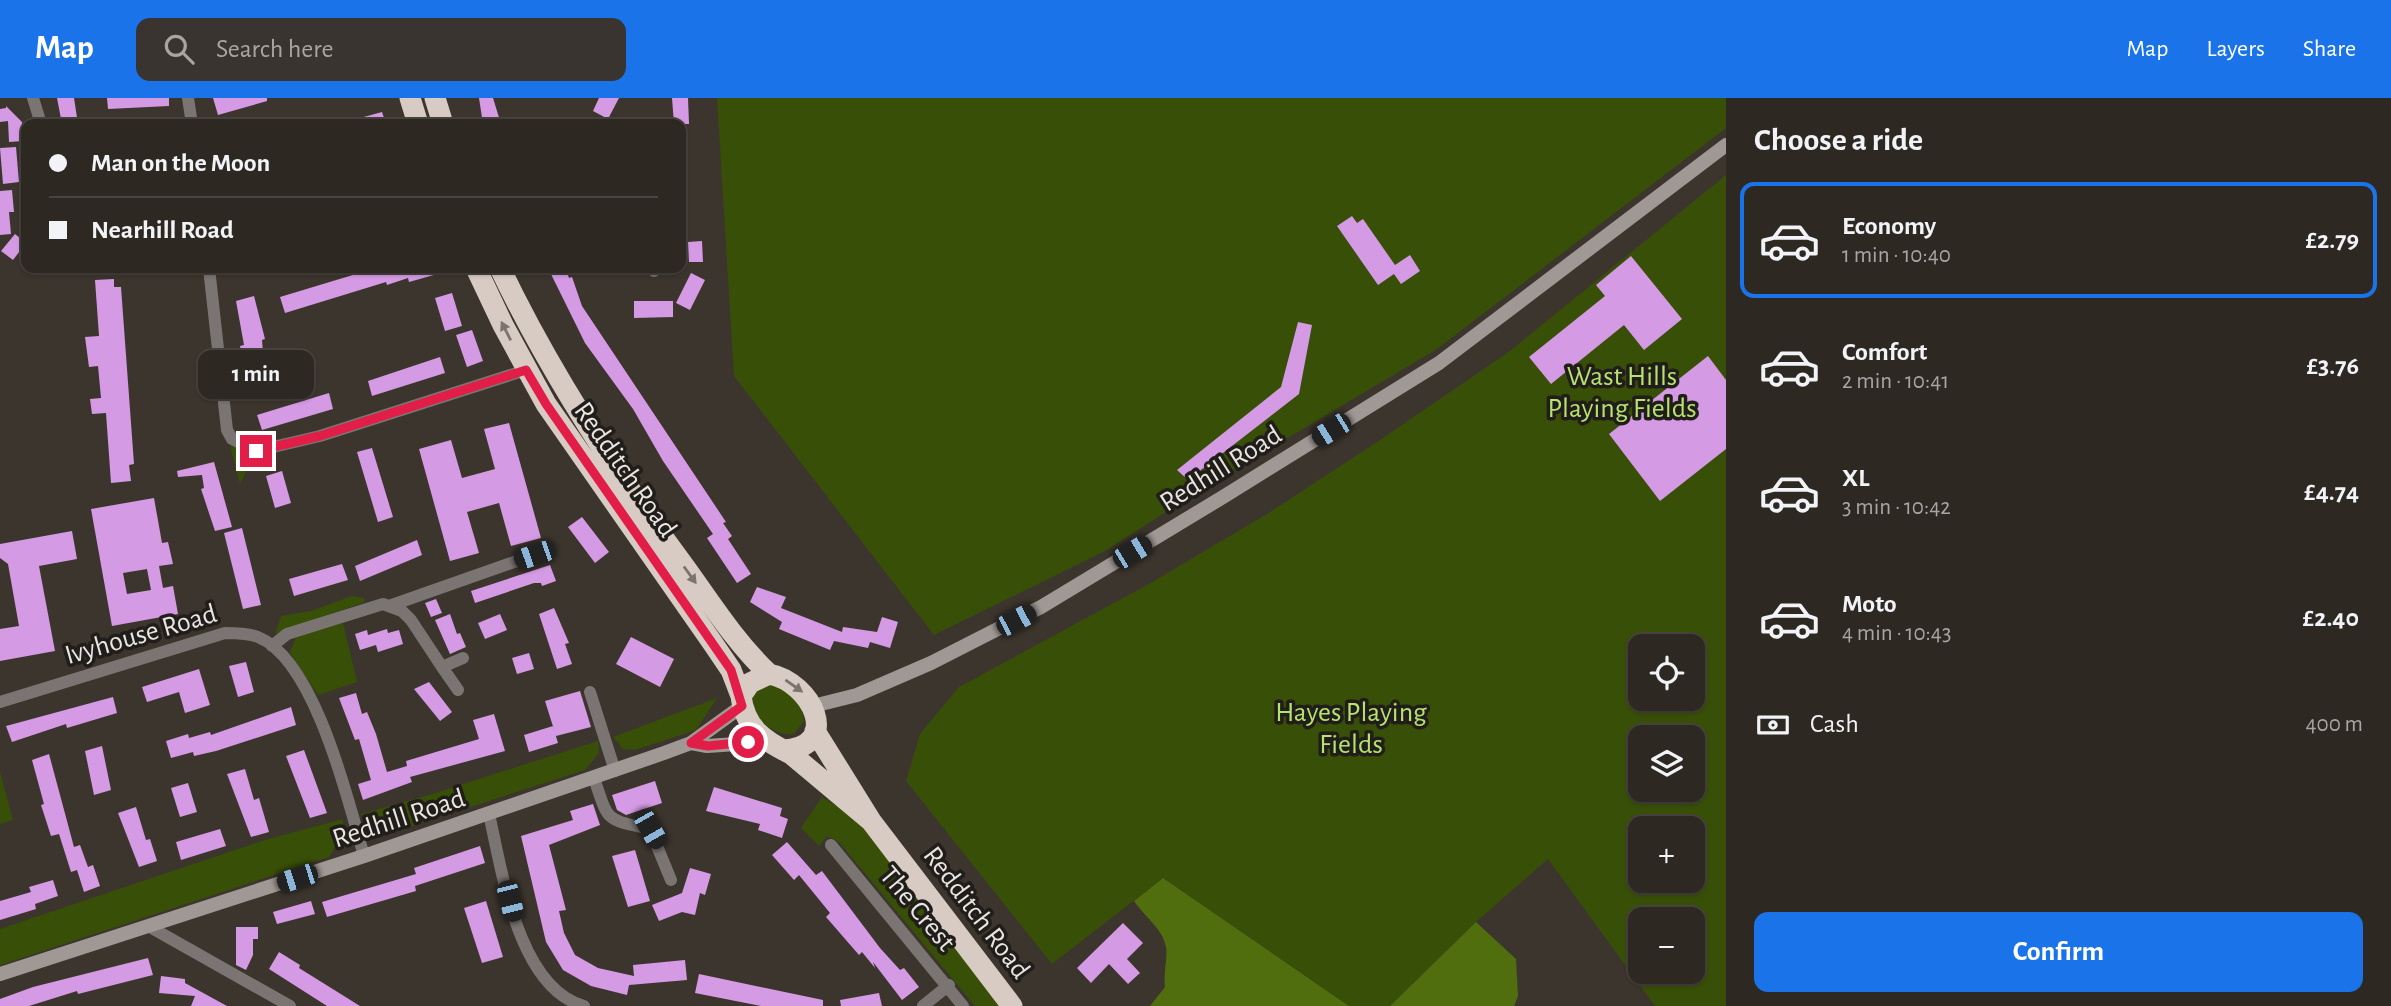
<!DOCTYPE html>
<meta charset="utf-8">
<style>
:root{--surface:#2d2822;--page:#39342f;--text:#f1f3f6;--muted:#a7a6a5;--line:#484440;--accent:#1a73e8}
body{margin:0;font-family:"Alegreya Sans",sans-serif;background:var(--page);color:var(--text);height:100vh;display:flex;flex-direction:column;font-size:26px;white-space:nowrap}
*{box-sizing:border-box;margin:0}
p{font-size:23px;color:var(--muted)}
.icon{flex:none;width:38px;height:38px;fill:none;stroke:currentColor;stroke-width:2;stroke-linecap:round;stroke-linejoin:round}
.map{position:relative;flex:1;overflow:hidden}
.details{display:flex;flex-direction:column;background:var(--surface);width:665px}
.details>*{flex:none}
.banner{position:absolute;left:21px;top:21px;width:665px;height:154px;border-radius:14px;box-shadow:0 2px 5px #0004,0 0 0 2px var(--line);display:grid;align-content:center;height:154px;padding:0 28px;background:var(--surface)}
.tools{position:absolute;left:1628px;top:536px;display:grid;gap:14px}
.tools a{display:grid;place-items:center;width:77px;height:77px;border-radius:14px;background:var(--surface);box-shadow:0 2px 5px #0004,0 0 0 2px var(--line);font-size:35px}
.end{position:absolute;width:32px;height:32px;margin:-16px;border:9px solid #e11d48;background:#fff;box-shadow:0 0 0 4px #fff}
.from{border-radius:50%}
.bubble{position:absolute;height:49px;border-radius:14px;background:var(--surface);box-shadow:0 2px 5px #0004,0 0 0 2px var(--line);font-size:23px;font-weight:700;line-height:49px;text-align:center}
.car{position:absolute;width:21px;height:42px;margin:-21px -10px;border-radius:9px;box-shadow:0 0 5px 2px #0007;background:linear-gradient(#222 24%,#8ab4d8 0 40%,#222 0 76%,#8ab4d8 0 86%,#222 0)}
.banner b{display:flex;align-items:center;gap:24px;height:66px;font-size:26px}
.banner b+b{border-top:2px solid var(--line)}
.banner i{width:18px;height:18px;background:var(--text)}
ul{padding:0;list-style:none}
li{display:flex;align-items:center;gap:21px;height:116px;margin:0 14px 10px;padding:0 14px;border:4px solid transparent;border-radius:14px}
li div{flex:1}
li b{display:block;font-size:26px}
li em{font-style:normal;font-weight:700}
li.active{border-color:var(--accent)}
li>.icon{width:63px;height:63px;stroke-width:1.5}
h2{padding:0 28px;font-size:32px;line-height:84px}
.pay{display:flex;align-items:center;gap:18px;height:77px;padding:0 28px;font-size:26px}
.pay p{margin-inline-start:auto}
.cta{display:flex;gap:14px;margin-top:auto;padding:14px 28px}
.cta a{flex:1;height:80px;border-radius:14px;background:var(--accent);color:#fff;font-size:28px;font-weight:700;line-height:80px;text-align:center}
header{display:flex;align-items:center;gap:42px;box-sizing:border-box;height:98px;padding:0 35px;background:var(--accent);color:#fff}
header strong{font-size:33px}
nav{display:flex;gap:38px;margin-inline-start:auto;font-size:24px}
.search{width:490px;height:63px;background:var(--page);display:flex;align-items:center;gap:18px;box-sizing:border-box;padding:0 24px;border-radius:14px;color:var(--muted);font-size:26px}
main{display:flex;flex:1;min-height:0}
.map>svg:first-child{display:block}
.green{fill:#384f08;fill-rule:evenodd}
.forest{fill:#506e0e}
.building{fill:#d59ae4;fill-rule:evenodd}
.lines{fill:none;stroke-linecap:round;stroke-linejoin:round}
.street{stroke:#7a7572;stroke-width:12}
.secondary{stroke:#a09894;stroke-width:14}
.highway{stroke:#d8cbc4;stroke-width:21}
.oneway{fill:#7c746f}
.route{stroke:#e11d48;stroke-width:9}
.labels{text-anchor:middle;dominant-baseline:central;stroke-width:7;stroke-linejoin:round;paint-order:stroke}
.park-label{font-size:28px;fill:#b6e26f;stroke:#201d1a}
.street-label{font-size:28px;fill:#e9e5e0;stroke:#201d1a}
</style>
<header>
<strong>Map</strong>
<div class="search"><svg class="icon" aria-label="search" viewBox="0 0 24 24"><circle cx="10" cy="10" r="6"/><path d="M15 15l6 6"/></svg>Search here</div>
<nav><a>Map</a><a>Layers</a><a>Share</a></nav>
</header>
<main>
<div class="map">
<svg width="1726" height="908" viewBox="0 0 1726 908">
<rect width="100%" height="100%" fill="#3c352d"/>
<path class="green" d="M717,0H1726V30L1437,251L1197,394L1105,453L934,537L734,278Z
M1726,77V908H1655L1548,761L1476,824L1390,908H1349L1163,780L1052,866L906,683L920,636L959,589L1149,486L1267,416L1377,344L1510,253ZM1640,548H1692V600H1640ZM1640,639H1692V691H1640ZM1640,730H1692V782H1640ZM1640,821H1692V873H1640Z
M229,343L253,358L240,386Z
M352,498L364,500L365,504L275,536L281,518L311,513Z
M343,525L357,584L318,597L290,555L296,539Z
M774,585C791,596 802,602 804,623L794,636C771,638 747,618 754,592Z
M717,600L696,632L635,652L623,651L613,639Z
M598,643L599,655L585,672L402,731L376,736L366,733L361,716L429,697Z
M0,674L13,722L0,726Z
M822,699L862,723L1004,908H975L839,744L827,738L819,748L801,730Z
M343,721L342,739L329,759L0,867V831L265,742Z"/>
<path class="forest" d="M1163,780L1349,908H1150L1165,889C1163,875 1168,859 1166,849C1163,831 1144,818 1134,803Z
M1476,824L1516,861L1518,898L1514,908H1390Z"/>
<path class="building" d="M57,0H74L78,26H62Z
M107,0H169V8L108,11Z
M213,0H267V3L218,17Z
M479,0H493L501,26H483Z
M599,0H619L608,21L593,13Z
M672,0H688L689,26H674Z
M6,8L22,24L23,43L9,44L8,23L0,24V11L6,10Z
M382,14L386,26H349V23Z
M16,49L19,84L3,86L0,50Z
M12,92L14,114H9L11,136L0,137V93Z
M1352,118L1357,125L1363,121L1395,167L1410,157L1420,173L1401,186L1394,176L1378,187L1337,128Z
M15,136L26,145L13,162L1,153Z
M702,143L703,164H689L688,144Z
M1631,158L1682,221L1644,252L1624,227L1551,286L1529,259L1605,198L1596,187Z
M376,170H447L448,173L409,184L408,180L387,187L386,184L285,215L280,199Z
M548,170H582V173L568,177L569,180L572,179L582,208L726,424L723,425L732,438L728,441L751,476L737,485L707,440L713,436L663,363L633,311L585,245Z
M691,175L705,182L690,212L676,205Z
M114,181V189H121L134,366L129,367L131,383L111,385L106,315L92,316L90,301L101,300L98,268L89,269L85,239L99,238L95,182Z
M452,195L462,228L445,233L435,200Z
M254,198L265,241L262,242L264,265L260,266L267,289L249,294L242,271L245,270L240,248L244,247L236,203Z
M634,203H673V219L634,220Z
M1298,224L1312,227L1299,296L1188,382L1177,372L1281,289Z
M472,232L483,263L467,269L456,237Z
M1708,258L1726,282V351L1660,403L1609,336Z
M440,259L445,275L372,298L368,283Z
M329,295L333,311L262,332L257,317Z
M509,325L541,440L511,448L499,405L467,414L479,455L450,463L419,351L451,342L462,380L495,371L484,331Z
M372,350L393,419L378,424L357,354Z
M214,364L232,429L215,433L201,391L204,390L202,377L178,379L177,373Z
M282,373L291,405L275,410L266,378Z
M154,400L162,445L168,444L173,466L159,468L163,490L173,488L178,516L112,528L91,411ZM147,471L151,492L127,496L123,475Z
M582,419L609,454L595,465L568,429Z
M242,430L261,507L243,511L224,435Z
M72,433L77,461L39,468L55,553L0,563V531L19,528L8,466L0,460V446Z
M417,442L422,457L360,483L355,468Z
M342,466L348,482L294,498L289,481Z
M550,467L556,483L542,488L541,485H534L475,505L471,493Z
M757,489L786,499L781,510L842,534L843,529L877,534L882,519L898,524L890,550L870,544L868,550L834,543L830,552L779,531L782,524L750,504Z
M436,501L442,515L431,519L425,505Z
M554,510L569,545L565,546L572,566L557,571L539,516Z
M450,516L457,536L460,535L466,549L450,556L435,522Z
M500,516L507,532L485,541L478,525Z
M387,531L388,535L399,532L403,546L378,554L376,547L360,552L355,536L367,532L368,537Z
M631,539L674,561L660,589L616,566Z
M529,555L534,571L517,576L512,560Z
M246,564L254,594L238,599L229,568Z
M199,571L210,607L185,615L179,594L147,604L142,589Z
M429,584L452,614L440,623L414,591Z
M580,593L591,629L556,638L545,603Z
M356,595L362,616L367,614L376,636L387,674L407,668L406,663L479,641L473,622L494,616L505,653L410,679L412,684L363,702L358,686L371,682L359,641L355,642L339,600Z
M113,599L117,615L67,630L66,626L12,644L6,628Z
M291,609L296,627L216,653L194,658L193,654L171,660L166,643L188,636L189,640L210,634L211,637Z
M553,628L558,645L529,654L524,637Z
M102,648L111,692L94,697L85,653Z
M304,652L327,715L310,720L286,658Z
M49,656L74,749L80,747L88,769L93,767L100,788L84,794L77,772L71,774L59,736L51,738L41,707L44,706L32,662Z
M245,671L254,702L259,700L269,734L251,739L227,676Z
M655,683L662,705L626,717L617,712L612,697Z
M188,685L197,714L180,719L171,690Z
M714,689L782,710L780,718L788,721L782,740L758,732L760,726L706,713Z
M593,706L600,727L549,747L566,812L559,813L564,835L575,857L598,870L634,878L633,867L685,862L687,882L629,887L627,897L591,888L563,872L546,844L521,738L573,722L570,713Z
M136,709L146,742L150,741L157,763L139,769L118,715Z
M220,731L226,748L181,762L176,744Z
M787,744L816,777L822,773L880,850L900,872L904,870L919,889L902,902L873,864L875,870L862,854L859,857L826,819L830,815L799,777L794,782L772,757Z
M480,748L485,765L415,788L416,793L327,819L322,804L416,776L414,770Z
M635,752L650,803L628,809L612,758Z
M690,770L711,776L705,797L700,795L695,817L682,814L659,823L652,807L682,795Z
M53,782L58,798L35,806L36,811L0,822V803L31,794L29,789Z
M311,803L315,816L277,826L273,814Z
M486,803L503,859L482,865L464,810Z
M1123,825L1143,845L1127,861L1140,875L1128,886L1109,866L1091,885L1077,870Z
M236,829H258V841H253V857L246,872L236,867Z
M279,854L300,867L299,870L360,908H327L269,871Z
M148,860L153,877L78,896L77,893L29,908H0V901L33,889Z
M699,876L823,902V908H761L695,895Z
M161,878L185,881V885L227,908H191L195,898L159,895Z
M879,895L882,908H841L840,902Z"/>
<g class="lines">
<path class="street" d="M33,0L41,26
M188,0L192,26
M209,170L227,332L232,341L256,353L320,338L526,272
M654,170V173
M389,508L534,457
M272,548L287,536L383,506L402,513L411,522L442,569
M458,592L442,569L463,560
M590,594L615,673
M0,604L225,535C236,535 248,535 258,539C315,562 348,702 364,758
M594,680C609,725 605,721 650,731L671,782
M489,716C502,773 518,890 584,908
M831,747L963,908
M150,829L290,908
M923,908L949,887"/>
<path class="secondary" d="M813,608L857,597L931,565L1041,509L1223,399L1439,265L1726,47
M691,645L707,648L766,644
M0,876L364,758L664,655L691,645L742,608"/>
<path class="highway" d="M410,0L418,26
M435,0L443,26
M476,170L503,227L546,306L714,547L731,572L741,598
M500,170C551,277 616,376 687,472C712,507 737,546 769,576
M815,633L871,723L1012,908
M783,652C843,649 812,584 769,576L750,585L741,598C745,630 764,643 791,656L871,723"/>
</g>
<defs><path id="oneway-solid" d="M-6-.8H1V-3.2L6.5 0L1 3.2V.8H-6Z" transform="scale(1.75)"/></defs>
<g class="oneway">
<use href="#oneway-solid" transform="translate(506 233) rotate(-117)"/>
<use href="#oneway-solid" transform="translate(690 477) rotate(54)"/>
<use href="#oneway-solid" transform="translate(794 588) rotate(35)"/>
</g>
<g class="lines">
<path class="route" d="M256,353L320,338L526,272L546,306L731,572L742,608L691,645L708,648L748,644"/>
</g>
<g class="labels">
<g class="park-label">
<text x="1622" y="279">Wast Hills<tspan x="1622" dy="32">Playing Fields</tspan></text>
<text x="1351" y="615">Hayes Playing<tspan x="1351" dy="32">Fields</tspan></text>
</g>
<g class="street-label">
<text transform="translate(1221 371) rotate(-32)">Redhill Road</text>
<text transform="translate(625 372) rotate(55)">Redditch Road</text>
<text transform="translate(141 537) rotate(-16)">Ivyhouse Road</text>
<text transform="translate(399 721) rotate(-18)">Redhill Road</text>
<text transform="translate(917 811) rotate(50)">The Crest</text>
<text transform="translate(976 815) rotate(53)">Redditch Road</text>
</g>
</g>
</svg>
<div class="tools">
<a><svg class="icon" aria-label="locate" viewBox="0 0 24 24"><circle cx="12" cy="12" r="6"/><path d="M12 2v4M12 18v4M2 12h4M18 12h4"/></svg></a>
<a><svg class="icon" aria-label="layers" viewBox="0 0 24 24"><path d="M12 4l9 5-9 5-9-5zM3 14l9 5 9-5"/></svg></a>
<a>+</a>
<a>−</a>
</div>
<i class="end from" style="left:748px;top:644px"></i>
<i class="end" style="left:256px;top:353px"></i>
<div class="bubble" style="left:198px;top:252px;width:116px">1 min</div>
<i class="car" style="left:1331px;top:332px;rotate:238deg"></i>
<i class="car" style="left:1132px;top:454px;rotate:59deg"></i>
<i class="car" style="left:534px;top:457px;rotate:251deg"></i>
<i class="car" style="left:1016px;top:522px;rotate:63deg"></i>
<i class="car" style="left:650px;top:731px;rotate:150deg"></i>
<i class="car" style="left:297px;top:780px;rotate:252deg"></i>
<i class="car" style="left:510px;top:803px;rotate:166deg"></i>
<div class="banner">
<b><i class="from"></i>Man on the Moon</b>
<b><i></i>Nearhill Road</b>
</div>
</div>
<section class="details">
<h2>Choose a ride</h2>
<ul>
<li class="active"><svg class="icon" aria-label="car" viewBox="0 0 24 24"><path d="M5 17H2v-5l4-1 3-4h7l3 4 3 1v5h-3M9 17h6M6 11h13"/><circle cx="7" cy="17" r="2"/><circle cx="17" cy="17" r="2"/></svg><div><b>Economy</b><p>1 min · 10:40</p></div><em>£2.79</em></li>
<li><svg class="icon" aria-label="car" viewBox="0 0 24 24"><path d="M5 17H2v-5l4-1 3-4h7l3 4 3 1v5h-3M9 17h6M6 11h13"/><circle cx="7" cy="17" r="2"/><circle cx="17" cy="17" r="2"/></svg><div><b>Comfort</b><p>2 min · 10:41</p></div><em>£3.76</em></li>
<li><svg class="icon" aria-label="car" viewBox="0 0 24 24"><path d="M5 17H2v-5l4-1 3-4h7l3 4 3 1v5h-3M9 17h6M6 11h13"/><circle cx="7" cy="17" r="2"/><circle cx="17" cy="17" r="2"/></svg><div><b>XL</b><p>3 min · 10:42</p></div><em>£4.74</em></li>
<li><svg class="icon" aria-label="car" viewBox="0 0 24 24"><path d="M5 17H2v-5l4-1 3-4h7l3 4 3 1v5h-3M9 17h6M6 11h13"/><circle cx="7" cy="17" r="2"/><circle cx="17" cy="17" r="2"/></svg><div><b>Moto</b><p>4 min · 10:43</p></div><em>£2.40</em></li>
</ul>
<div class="pay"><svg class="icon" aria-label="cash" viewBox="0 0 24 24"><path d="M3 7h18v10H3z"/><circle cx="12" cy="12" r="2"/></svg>Cash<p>400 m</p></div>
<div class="cta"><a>Confirm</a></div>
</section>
</main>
